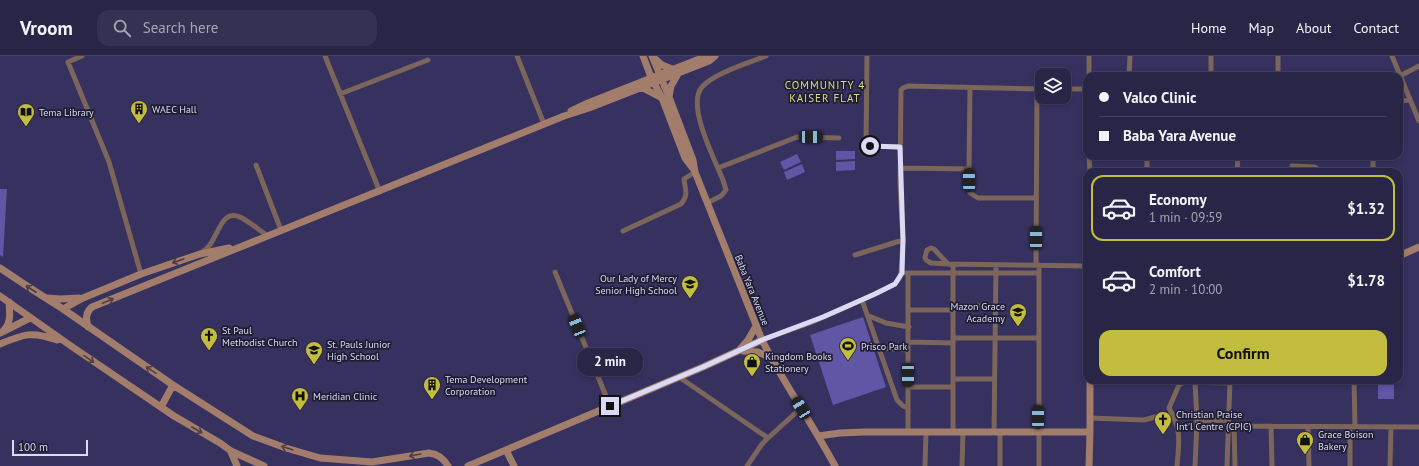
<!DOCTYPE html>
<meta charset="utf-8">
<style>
:root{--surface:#282547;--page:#343152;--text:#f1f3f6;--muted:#a5a5b4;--line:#444260;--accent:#c3bd3f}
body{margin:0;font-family:"PT Sans",sans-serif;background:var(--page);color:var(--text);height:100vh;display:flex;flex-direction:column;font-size:15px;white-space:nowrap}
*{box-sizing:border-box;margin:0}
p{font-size:13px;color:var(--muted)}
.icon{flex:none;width:22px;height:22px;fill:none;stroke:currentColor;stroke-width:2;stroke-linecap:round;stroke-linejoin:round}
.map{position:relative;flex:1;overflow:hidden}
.panel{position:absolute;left:1083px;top:112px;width:320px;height:216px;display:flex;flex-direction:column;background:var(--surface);border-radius:12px;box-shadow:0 2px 6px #0003,0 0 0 1px var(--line)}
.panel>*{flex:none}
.top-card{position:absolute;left:1083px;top:16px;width:320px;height:88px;border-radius:12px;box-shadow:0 2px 6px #0003,0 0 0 1px var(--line);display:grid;align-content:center;height:88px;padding:0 16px;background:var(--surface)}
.controls{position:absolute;left:1035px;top:12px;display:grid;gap:8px}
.controls a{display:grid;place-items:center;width:36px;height:36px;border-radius:8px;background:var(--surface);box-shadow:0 2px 6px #0003,0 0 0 1px var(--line);font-size:20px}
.scale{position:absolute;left:12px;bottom:10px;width:76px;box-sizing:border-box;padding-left:4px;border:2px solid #dad9f6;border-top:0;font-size:11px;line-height:14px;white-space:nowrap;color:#dad9f6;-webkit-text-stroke:3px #1f1d32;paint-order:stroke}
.end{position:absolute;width:18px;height:18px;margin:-9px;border:5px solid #dad9f6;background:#111;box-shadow:0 0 0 2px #111}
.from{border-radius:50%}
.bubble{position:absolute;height:28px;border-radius:12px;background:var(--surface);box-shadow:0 2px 6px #0003,0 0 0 1px var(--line);font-size:13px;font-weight:700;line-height:28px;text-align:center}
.car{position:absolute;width:12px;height:24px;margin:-12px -6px;border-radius:5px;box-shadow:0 0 3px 1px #0007;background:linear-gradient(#222 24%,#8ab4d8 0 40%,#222 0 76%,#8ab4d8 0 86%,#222 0)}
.top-card b{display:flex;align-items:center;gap:14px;height:38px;font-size:15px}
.top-card b+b{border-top:1px solid var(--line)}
.top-card i{width:10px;height:10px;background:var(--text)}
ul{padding:7px 0 0;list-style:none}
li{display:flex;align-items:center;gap:12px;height:66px;margin:0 8px 6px;padding:0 8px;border:2px solid transparent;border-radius:12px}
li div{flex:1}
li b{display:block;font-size:15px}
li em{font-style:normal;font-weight:700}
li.current{border-color:var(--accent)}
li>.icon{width:36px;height:36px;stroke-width:1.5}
.action{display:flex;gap:8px;margin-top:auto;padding:8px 16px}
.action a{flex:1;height:46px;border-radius:12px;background:var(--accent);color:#111;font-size:16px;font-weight:700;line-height:46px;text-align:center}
header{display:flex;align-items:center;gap:24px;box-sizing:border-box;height:56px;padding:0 20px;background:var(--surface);border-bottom:1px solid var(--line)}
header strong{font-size:19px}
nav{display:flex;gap:22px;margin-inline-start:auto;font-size:14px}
.search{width:280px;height:36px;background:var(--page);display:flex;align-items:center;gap:10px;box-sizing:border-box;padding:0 14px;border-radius:12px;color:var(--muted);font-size:15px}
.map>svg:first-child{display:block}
.green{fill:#6056a6}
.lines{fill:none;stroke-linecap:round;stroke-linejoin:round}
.street{stroke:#7c655a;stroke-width:5}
.secondary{stroke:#a27d6b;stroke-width:7}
.oneway{stroke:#4d3f46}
.route{stroke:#dad9f6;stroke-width:5}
.labels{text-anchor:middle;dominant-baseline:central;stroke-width:3.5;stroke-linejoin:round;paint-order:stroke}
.poi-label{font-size:10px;fill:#dad9f6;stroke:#1f1d32;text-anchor:start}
.street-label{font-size:10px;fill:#dad9f6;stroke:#1f1d32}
.neighbourhood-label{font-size:11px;letter-spacing:1px;fill:#dddb8c;stroke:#1f1d32}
</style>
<header>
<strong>Vroom</strong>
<div class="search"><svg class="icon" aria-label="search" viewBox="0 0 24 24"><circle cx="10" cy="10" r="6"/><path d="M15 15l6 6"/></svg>Search here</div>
<nav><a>Home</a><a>Map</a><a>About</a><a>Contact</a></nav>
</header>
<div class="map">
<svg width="1419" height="410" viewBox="0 0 1419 410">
<rect width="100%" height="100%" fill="#36315f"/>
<path class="green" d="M836,95H855V103L836,104Z
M797,98L801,106L784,114L780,106Z
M855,105V114L836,115V106Z
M802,108L805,116L787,124L784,116Z
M0,133H7L3,201L0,199Z
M863,261L886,331L833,349L810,279Z
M1378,324H1394V343H1378Z"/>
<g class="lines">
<path class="street" d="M82,0L68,6L109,106L141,218
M325,0L380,136
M517,0L544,68
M867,0L866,86L870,90L900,91
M1089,0V20
M1392,0L1419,65
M1339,18L1340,20
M1129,20L1130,0
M1211,20V0
M1278,20V0
M1400,20L1419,10
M970,32L969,113L970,137L978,142H1036
M1064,33H1087
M340,38L428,4
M1399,45L1410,44
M1089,100L1090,116
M1147,100V116
M1373,100V116
M256,109L281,174
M1292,110L1315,111L1317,113V116
M718,112L797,81L839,82
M900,112L969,113
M1237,116L1238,100
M707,147L721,140L726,134L723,124C715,104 686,49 702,31C714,17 749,7 766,0
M623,175L681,148C689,139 685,133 684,123L695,116
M200,198C203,195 207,193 209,190C219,178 222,151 242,162C251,167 259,174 268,180
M855,199L903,184
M948,208L934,193L931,192L927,194L925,201L926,204L931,207L948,208L1087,210
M1036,209L1037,33
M555,216L610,350
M906,217H1039
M862,244L897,344L903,350L908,352
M954,250H995
M909,254H954
M869,260L886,267L909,271
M953,282H1039
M762,284L810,267L862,244L887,232L895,228L899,223L901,217L903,184L900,130L901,34L903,32L908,30L1042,33
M909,286L953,287
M880,292L908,294
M679,321L768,382L762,388L747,410
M953,323H994
M1354,324L1355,371
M1195,326L1197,365
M908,331H953
M1090,362L1144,364L1155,361L1174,360
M1227,370L1419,371
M1271,370L1272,410
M1234,371L1235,410
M1308,371L1309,410
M908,376V217
M953,376V208
M994,376L996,209
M1000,377V410
M768,382L801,352
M925,410L926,376
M962,410L963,376
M1039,410V209
M1177,410C1179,386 1182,374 1169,352L1179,329L1184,326L1230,327
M1195,410L1197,365L1228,364
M1227,410L1230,325
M1350,410V371
M1390,410L1391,371"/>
<path class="secondary" d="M643,0L651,21L662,42L685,102L694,114
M652,0L669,41L693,104L695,116L762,284C784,328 812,367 835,410
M654,2L662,9L672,13
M641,31L662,42
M669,41L671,30L678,18
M571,55L588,47L707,0
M1399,200L1419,191
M0,212L30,232L63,253L173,329L253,380L286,392L320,402L372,406L429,397C437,398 444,403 448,410
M0,240L71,290L174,360L220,387L231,395L264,410
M47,242L60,243L79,242
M63,253L83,242L141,218L200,198L229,192
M88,271C86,263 85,257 92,251L564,60L589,52L709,5L715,0
M4,274C11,267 10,257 9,246
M0,277L30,262
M0,288C24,278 32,275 57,284
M740,293L748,284L756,270
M743,295L758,296L771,302
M161,351L173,329
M818,380L840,377L864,376H1090V324
M506,394L514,410
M231,396L237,410
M468,410L703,311L762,284
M1089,410L1090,376"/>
</g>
<defs><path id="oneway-shaft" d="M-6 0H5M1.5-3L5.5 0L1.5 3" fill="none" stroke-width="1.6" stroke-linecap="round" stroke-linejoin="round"/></defs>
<g class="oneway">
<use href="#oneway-shaft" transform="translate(178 205) rotate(161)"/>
<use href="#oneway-shaft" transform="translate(31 233) rotate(-147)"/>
<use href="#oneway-shaft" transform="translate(108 245) rotate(-23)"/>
<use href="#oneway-shaft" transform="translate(89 303) rotate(35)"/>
<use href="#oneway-shaft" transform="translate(151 314) rotate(-146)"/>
<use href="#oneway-shaft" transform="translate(197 374) rotate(30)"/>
<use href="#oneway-shaft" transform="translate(287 392) rotate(-162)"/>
<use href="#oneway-shaft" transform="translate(415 399) rotate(170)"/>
</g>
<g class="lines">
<path class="route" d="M610,350L703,311L762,284L823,261L875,238L895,228L902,217L903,184L900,91L870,90"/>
</g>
<defs>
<symbol id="building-pin" viewBox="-11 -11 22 30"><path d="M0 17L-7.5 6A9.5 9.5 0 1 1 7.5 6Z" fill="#c3bd3f" stroke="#1f1d32"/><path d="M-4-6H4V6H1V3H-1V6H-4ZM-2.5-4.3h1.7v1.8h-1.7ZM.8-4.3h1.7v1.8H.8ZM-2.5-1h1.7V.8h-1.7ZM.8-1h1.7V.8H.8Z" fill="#111"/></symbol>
<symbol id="library-pin" viewBox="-11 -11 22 30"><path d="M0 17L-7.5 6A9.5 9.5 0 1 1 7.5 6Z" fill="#c3bd3f" stroke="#1f1d32"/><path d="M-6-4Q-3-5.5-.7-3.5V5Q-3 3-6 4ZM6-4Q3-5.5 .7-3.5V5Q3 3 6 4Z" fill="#111"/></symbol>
<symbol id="school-pin" viewBox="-11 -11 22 30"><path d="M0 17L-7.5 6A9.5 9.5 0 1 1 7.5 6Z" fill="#c3bd3f" stroke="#1f1d32"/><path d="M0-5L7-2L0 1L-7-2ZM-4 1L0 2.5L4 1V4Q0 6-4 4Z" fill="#111"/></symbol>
<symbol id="church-pin" viewBox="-11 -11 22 30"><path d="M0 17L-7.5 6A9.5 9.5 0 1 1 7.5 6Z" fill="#c3bd3f" stroke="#1f1d32"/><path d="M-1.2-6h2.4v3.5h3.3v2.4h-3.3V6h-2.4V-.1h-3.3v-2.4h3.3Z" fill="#111"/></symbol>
<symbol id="stadium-pin" viewBox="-11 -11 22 30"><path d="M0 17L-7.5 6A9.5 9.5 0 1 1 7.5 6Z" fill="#c3bd3f" stroke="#1f1d32"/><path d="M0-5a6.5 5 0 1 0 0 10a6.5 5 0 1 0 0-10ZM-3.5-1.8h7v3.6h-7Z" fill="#111"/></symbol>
<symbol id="shop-pin" viewBox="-11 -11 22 30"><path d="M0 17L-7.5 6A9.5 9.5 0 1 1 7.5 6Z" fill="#c3bd3f" stroke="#1f1d32"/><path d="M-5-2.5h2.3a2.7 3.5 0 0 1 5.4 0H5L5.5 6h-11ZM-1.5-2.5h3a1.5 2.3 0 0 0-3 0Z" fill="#111"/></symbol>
<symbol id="hospital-pin" viewBox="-11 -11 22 30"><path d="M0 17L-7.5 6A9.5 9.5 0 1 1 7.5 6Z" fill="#c3bd3f" stroke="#1f1d32"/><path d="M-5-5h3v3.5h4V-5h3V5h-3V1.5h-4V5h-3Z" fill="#111"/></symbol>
</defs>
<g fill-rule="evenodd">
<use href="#building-pin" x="129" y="43" width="20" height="27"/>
<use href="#library-pin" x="16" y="46" width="20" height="27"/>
<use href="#school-pin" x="680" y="218" width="20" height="27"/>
<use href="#school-pin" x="1008" y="246" width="20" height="27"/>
<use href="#church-pin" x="199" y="270" width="20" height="27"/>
<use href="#stadium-pin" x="838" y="280" width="20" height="27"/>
<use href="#school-pin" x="304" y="284" width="20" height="27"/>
<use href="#shop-pin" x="742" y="296" width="20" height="27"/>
<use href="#building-pin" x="422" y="319" width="20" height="27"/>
<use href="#hospital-pin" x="290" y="330" width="20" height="27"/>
<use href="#church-pin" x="1153" y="354" width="20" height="27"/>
<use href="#shop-pin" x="1295" y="374" width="20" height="27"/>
</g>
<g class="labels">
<g class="poi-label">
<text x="152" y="53">WAEC Hall</text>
<text x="39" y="56">Tema Library</text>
<text x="677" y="222" text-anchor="end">Our Lady of Mercy<tspan x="677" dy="12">Senior High School</tspan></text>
<text x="1005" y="250" text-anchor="end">Mazon Grace<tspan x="1005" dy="12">Academy</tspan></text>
<text x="222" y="274">St Paul<tspan x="222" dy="12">Methodist Church</tspan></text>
<text x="327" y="288">St. Pauls Junior<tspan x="327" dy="12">High School</tspan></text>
<text x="861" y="290">Prisco Park</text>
<text x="765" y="300">Kingdom Books<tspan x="765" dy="12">Stationery</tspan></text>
<text x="445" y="323">Tema Development<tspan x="445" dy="12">Corporation</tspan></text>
<text x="313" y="340">Meridian Clinic</text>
<text x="1176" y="358">Christian Praise<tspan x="1176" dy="12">Int'l Centre (CPIC)</tspan></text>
<text x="1318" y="378">Grace Boison<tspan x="1318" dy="12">Bakery</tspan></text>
</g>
<g class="street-label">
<text transform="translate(752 234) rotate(68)">Baba Yara Avenue</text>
</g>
<g class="neighbourhood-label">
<text x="825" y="29">COMMUNITY 4<tspan x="825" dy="13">KAISER FLAT</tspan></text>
</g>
</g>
</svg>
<div class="controls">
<a><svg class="icon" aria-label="layers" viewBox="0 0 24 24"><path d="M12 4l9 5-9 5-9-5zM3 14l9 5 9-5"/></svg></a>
</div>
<div class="scale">100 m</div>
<i class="end from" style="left:870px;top:90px"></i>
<i class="end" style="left:610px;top:350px"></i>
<div class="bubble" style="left:577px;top:292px;width:66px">2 min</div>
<i class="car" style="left:811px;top:81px;rotate:91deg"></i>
<i class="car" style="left:969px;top:124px;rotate:359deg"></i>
<i class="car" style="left:1036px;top:182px;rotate:0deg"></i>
<i class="car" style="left:577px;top:270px;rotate:338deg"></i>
<i class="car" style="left:908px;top:319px;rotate:180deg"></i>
<i class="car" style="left:801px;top:352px;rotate:329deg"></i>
<i class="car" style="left:1038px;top:361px;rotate:0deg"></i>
<div class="top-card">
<b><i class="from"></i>Valco Clinic</b>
<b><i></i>Baba Yara Avenue</b>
</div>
<section class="panel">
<ul>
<li class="current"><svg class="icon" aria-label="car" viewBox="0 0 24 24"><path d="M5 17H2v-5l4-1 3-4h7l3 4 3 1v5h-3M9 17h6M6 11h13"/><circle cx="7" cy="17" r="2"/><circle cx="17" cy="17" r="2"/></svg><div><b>Economy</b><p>1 min · 09:59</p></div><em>$1.32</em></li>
<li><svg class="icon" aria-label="car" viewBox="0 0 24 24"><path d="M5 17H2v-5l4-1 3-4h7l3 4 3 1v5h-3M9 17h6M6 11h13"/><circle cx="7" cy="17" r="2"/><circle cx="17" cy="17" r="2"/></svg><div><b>Comfort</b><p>2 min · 10:00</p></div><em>$1.78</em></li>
</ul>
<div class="action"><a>Confirm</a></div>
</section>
</div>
